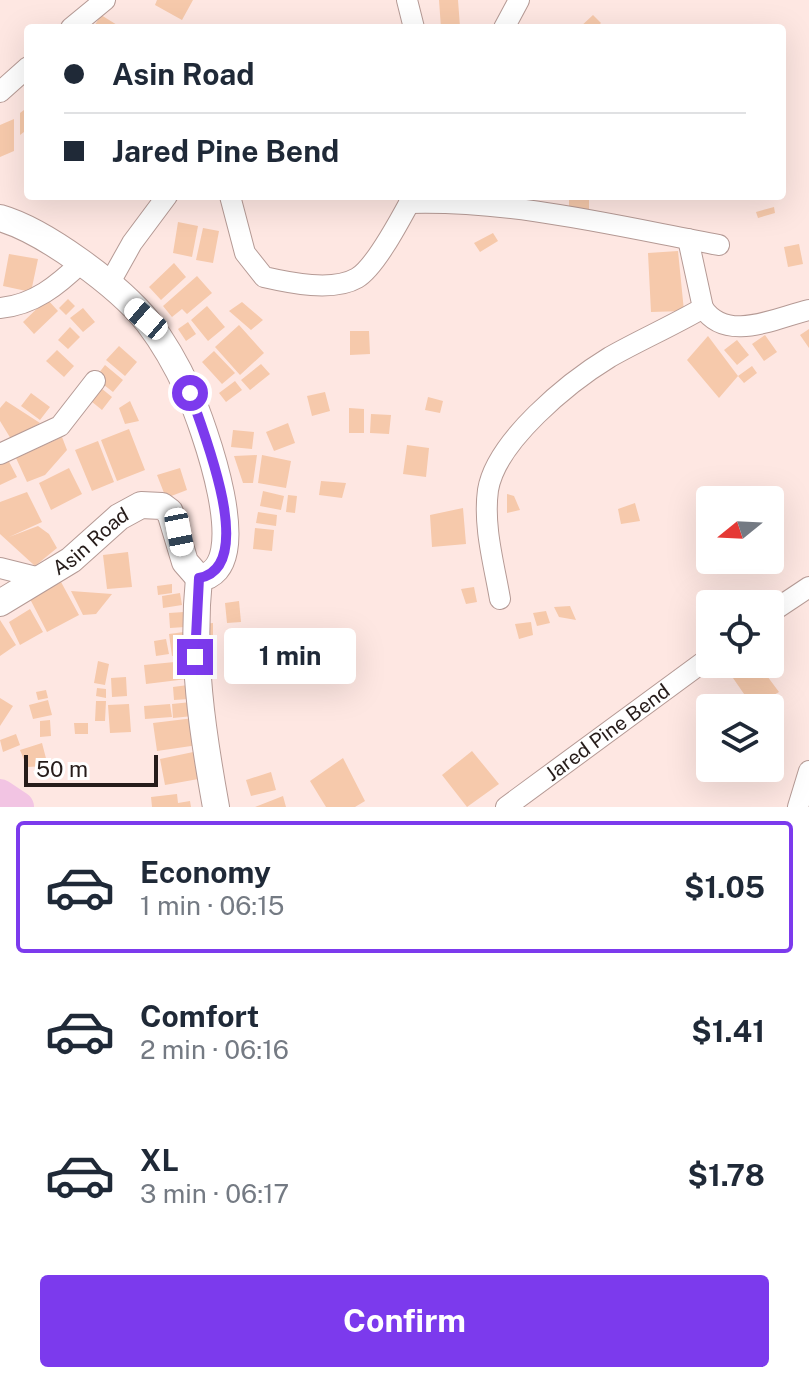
<!DOCTYPE html>
<meta charset="utf-8">
<style>
:root{--surface:#fff;--page:#f2f2f3;--text:#1f2937;--muted:#747a83;--line:#e0e1e3;--accent:#7c3aed}
body{margin:0;font-family:"Public Sans",sans-serif;background:var(--page);color:var(--text);height:100vh;display:flex;flex-direction:column;font-size:30px;white-space:nowrap}
*{box-sizing:border-box;margin:0}
p{font-size:26px;color:var(--muted)}
.icon{flex:none;width:44px;height:44px;fill:none;stroke:currentColor;stroke-width:2;stroke-linecap:round;stroke-linejoin:round}
.map{position:relative;height:807px;overflow:hidden}
.drawer{display:flex;flex-direction:column;background:var(--surface);flex:1}
.drawer>*{flex:none}
.top-card{position:absolute;left:24px;top:24px;width:762px;height:176px;border-radius:8px;box-shadow:0 8px 32px #0002;display:grid;align-content:center;height:176px;padding:0 40px;background:var(--surface)}
.needle{width:52px;rotate:252deg}
.buttons{position:absolute;left:696px;top:486px;display:grid;gap:16px}
.buttons a{display:grid;place-items:center;width:88px;height:88px;border-radius:8px;background:var(--surface);box-shadow:0 8px 32px #0002;font-size:40px}
.scale{position:absolute;left:24px;bottom:20px;width:134px;box-sizing:border-box;padding-left:8px;border:4px solid #261c1a;border-top:0;font-size:22px;line-height:28px;white-space:nowrap;color:#261c1a;-webkit-text-stroke:6px #fff;paint-order:stroke}
.end{position:absolute;width:36px;height:36px;margin:-18px;border:10px solid #7c3aed;background:#fff;box-shadow:0 0 0 4px #fff}
.from{border-radius:50%}
.bubble{position:absolute;height:56px;border-radius:8px;background:var(--surface);box-shadow:0 8px 32px #0002;font-size:26px;font-weight:700;line-height:56px;text-align:center}
.car{position:absolute;width:24px;height:48px;margin:-24px -12px;border-radius:10px;box-shadow:0 0 6px 2px #0007;background:linear-gradient(#fff 24%,#345 0 40%,#fff 0 76%,#345 0 86%,#fff 0)}
.top-card b{display:flex;align-items:center;gap:28px;height:76px;font-size:30px}
.top-card b+b{border-top:2px solid var(--line)}
.top-card i{width:20px;height:20px;background:var(--text)}
ul{padding:14px 0 0;list-style:none}
li{display:flex;align-items:center;gap:24px;height:132px;margin:0 16px 12px;padding:0 24px;border:4px solid transparent;border-radius:8px}
li div{flex:1}
li b{display:block;font-size:30px}
li em{font-style:normal;font-weight:700}
li.selected{border-color:var(--accent)}
li>.icon{width:72px;height:72px;stroke-width:1.5}
.cta{display:flex;gap:16px;margin-top:auto;padding:16px 40px}
.cta a{flex:1;height:92px;border-radius:8px;background:var(--accent);color:#fff;font-size:32px;font-weight:700;line-height:92px;text-align:center}
.map>svg:first-child{display:block}
.lines{fill:none;stroke-linecap:round;stroke-linejoin:round}
.river{stroke:#f2c4e3;stroke-width:32}
.building{fill:#f6c9ab}
.minor-casing{stroke:#b59a95;stroke-width:22}
.major-casing{stroke:#b59a95;stroke-width:28}
.minor{stroke:#fff;stroke-width:20}
.major{stroke:#fff;stroke-width:26}
.route{stroke:#7c3aed;stroke-width:10}
.labels{text-anchor:middle;dominant-baseline:central;stroke-width:6;stroke-linejoin:round;paint-order:stroke}
.street-label{font-size:20px;fill:#261c1a;stroke:#fff}
</style>
<div class="map">
<svg width="809" height="807" viewBox="0 0 809 807">
<rect width="100%" height="100%" fill="#fee7e2"/>
<g class="lines">
<path class="river" d="M0,795L18,807"/>
</g>
<path class="building" d="M157,0H193L182,20L155,5Z
M439,0H458L460,27L441,28Z
M101,15L122,28H93Z
M593,15L601,23L596,28H579Z
M28,107V129L20,135V113Z
M14,119V151L0,157V125Z
M569,196H589V209H569Z
M774,207L775,213L758,218L756,212Z
M178,222L198,226L192,257L173,253Z
M203,228L219,231L213,263L196,260Z
M493,233L498,241L480,252L474,243Z
M799,244L803,264L788,267L784,247Z
M678,251L684,311L651,312L648,253Z
M9,254L38,259L31,292L3,286Z
M174,263L186,277L161,300L149,287Z
M197,276L212,293L187,314L182,309L172,317L163,306Z
M47,299L58,311L34,334L23,322Z
M68,299L75,306L66,315L59,308Z
M242,302L263,320L251,330L229,311Z
M207,306L225,327L208,341L191,320Z
M83,308L95,322L83,332L70,318Z
M188,322L196,334L186,341L178,329Z
M239,325L264,353L240,375L215,347Z
M70,327L80,337L68,349L58,340Z
M809,329V348L800,335Z
M350,331H369L370,354L350,355Z
M765,335L777,352L764,361L752,344Z
M708,336L738,376L719,398L687,360Z
M737,340L749,355L737,365L724,350Z
M119,346L137,362L125,376L106,360Z
M57,350L74,366L64,377L46,361Z
M214,351L235,373L222,384L202,362Z
M261,364L270,374L250,390L241,380Z
M105,365L123,380L113,392L95,378Z
M752,366L757,373L744,383L738,376Z
M235,381L242,390L226,402L219,393Z
M96,384L112,397L102,410L86,397Z
M325,392L330,411L312,416L307,396Z
M31,393L50,407L40,420L21,406Z
M428,397L443,401L440,413L425,410Z
M6,401L40,423L11,439L0,421V408Z
M130,401L139,421L125,424L119,408Z
M349,408L364,409V433H349Z
M371,414L391,415L389,434L370,433Z
M288,423L295,443L274,451L266,432Z
M129,429L145,470L117,481L101,440Z
M233,430L254,432L252,449L231,447Z
M62,437L67,450L45,475L27,482L16,458Z
M98,441L114,482L92,491L75,450Z
M407,445L429,448L426,477L403,474Z
M5,454L17,477L0,485V456Z
M257,455L253,483H243L234,456Z
M262,455L291,461L286,488L258,483Z
M69,468L82,494L51,510L39,483Z
M180,468L187,490L166,498L157,475Z
M321,481L346,483L342,498L319,495Z
M263,491L284,496L281,510L260,506Z
M27,492L42,522L9,537L38,526L49,534L57,548L35,566L0,534V502Z
M507,494L514,496L520,510L507,513Z
M288,495L297,496L295,513L286,512Z
M635,503L640,521L621,524L618,509Z
M463,508L466,544L432,547L430,515Z
M258,512L277,515L276,526L256,523Z
M255,528L274,530L272,551L253,549Z
M128,552L132,587L107,589L103,555Z
M61,582L79,615L47,632L30,599Z
M172,584V593L158,595L157,586Z
M474,587L477,602L466,604L461,589Z
M71,591L112,594L96,614L83,615Z
M180,593L182,605L163,608L162,596Z
M239,601L241,622L227,623L225,603Z
M570,606L576,620L559,617L554,607Z
M30,609L43,632L20,645L9,622Z
M546,611L550,623L537,626L533,613Z
M184,612L185,627L170,628L169,613Z
M0,620L16,645L0,656Z
M531,622L533,635L519,639L515,624Z
M213,623V644L205,643L202,624Z
M184,632L187,654L172,656L169,634Z
M166,639L169,654L156,656L154,641Z
M98,661L109,664L105,685L94,683Z
M185,661L187,679L146,684L144,665Z
M758,664L779,692L753,707L733,678Z
M126,677L127,696L112,697L111,678Z
M188,685L189,699L174,700L173,687Z
M97,688L106,689V698L96,696Z
M46,690L48,698L38,700L36,692Z
M0,698L13,706L0,726Z
M48,700L52,715L33,719L29,705Z
M96,701H106L105,721H95Z
M191,702L193,716L173,718L172,704Z
M129,704L131,732L110,733L108,705Z
M170,704L172,717L145,719L144,706Z
M194,718L198,745L157,751L153,723Z
M50,720L51,736L40,737V721Z
M74,723H88V734H75Z
M16,734L20,745L3,752L0,740Z
M42,743L48,766L27,767L20,750Z
M198,751L204,778L165,785L160,759Z
M472,751L499,784L467,807L442,775Z
M343,758L365,801L355,807H326L310,781Z
M271,772L276,790L251,796L246,780Z
M177,794L178,803L190,801L191,807H152L151,797Z
M283,796L286,807H255Z"/>
<g class="lines">
<defs>
<g id="minor">
<path d="M407,0L414,28"/>
<path d="M71,28L105,0"/>
<path d="M504,28L519,0"/>
<path d="M0,92L28,67"/>
<path d="M230,196L245,253L264,277C290,283 333,292 357,278C376,267 402,216 413,196"/>
<path d="M409,203C513,200 617,226 719,245"/>
<path d="M108,286L132,243L167,196"/>
<path d="M0,308C34,305 58,285 82,262"/>
<path d="M703,308C727,344 777,317 809,310"/>
<path d="M0,454L60,426L95,381"/>
<path d="M0,568L40,578"/>
<path d="M500,599C494,564 483,526 488,490C496,441 569,382 610,357C640,340 672,326 703,308L688,239"/>
<path d="M770,613L809,587"/>
<path id="s1" d="M506,807L710,657"/>
<path d="M798,807L809,771"/>
</g>
<g id="major">
<path d="M0,218C45,231 119,286 148,322C164,343 177,366 188,390C202,422 258,571 199,578"/>
<path d="M199,578C191,657 202,730 216,807"/>
<path id="s2" d="M0,603L71,560L119,517L141,505L162,506L170,512L185,562L199,578"/>
</g>
</defs>
<use href="#minor" class="minor-casing"/>
<use href="#major" class="major-casing"/>
<use href="#minor" class="minor"/>
<use href="#major" class="major"/>
</g>
<g class="lines">
<path class="route" d="M190,393C201,427 260,567 199,578L195,657"/>
</g>
<g class="labels">
<g class="street-label">
<text stroke="none"><textPath href="#s2" startOffset="110">Asin Road</textPath></text>
<text stroke="none"><textPath href="#s1" startOffset="126">Jared Pine Bend</textPath></text>
</g>
</g>
</svg>
<div class="buttons">
<a><svg class="needle" viewBox="-14 -14 28 28"><path d="M0-13l5 13h-10z" fill="#e53935"/><path d="M0 13l5-13h-10z" fill="#747a83"/></svg></a>
<a><svg class="icon" aria-label="locate" viewBox="0 0 24 24"><circle cx="12" cy="12" r="6"/><path d="M12 2v4M12 18v4M2 12h4M18 12h4"/></svg></a>
<a><svg class="icon" aria-label="layers" viewBox="0 0 24 24"><path d="M12 4l9 5-9 5-9-5zM3 14l9 5 9-5"/></svg></a>
</div>
<div class="scale">50 m</div>
<i class="end from" style="left:190px;top:393px"></i>
<i class="end" style="left:195px;top:657px"></i>
<div class="bubble" style="left:224px;top:628px;width:132px">1 min</div>
<i class="car" style="left:146px;top:319px;rotate:311deg"></i>
<i class="car" style="left:179px;top:532px;rotate:169deg"></i>
<div class="top-card">
<b><i class="from"></i>Asin Road</b>
<b><i></i>Jared Pine Bend</b>
</div>
</div>
<section class="drawer">
<ul>
<li class="selected"><svg class="icon" aria-label="car" viewBox="0 0 24 24"><path d="M5 17H2v-5l4-1 3-4h7l3 4 3 1v5h-3M9 17h6M6 11h13"/><circle cx="7" cy="17" r="2"/><circle cx="17" cy="17" r="2"/></svg><div><b>Economy</b><p>1 min · 06:15</p></div><em>$1.05</em></li>
<li><svg class="icon" aria-label="car" viewBox="0 0 24 24"><path d="M5 17H2v-5l4-1 3-4h7l3 4 3 1v5h-3M9 17h6M6 11h13"/><circle cx="7" cy="17" r="2"/><circle cx="17" cy="17" r="2"/></svg><div><b>Comfort</b><p>2 min · 06:16</p></div><em>$1.41</em></li>
<li><svg class="icon" aria-label="car" viewBox="0 0 24 24"><path d="M5 17H2v-5l4-1 3-4h7l3 4 3 1v5h-3M9 17h6M6 11h13"/><circle cx="7" cy="17" r="2"/><circle cx="17" cy="17" r="2"/></svg><div><b>XL</b><p>3 min · 06:17</p></div><em>$1.78</em></li>
</ul>
<div class="cta"><a>Confirm</a></div>
</section>
